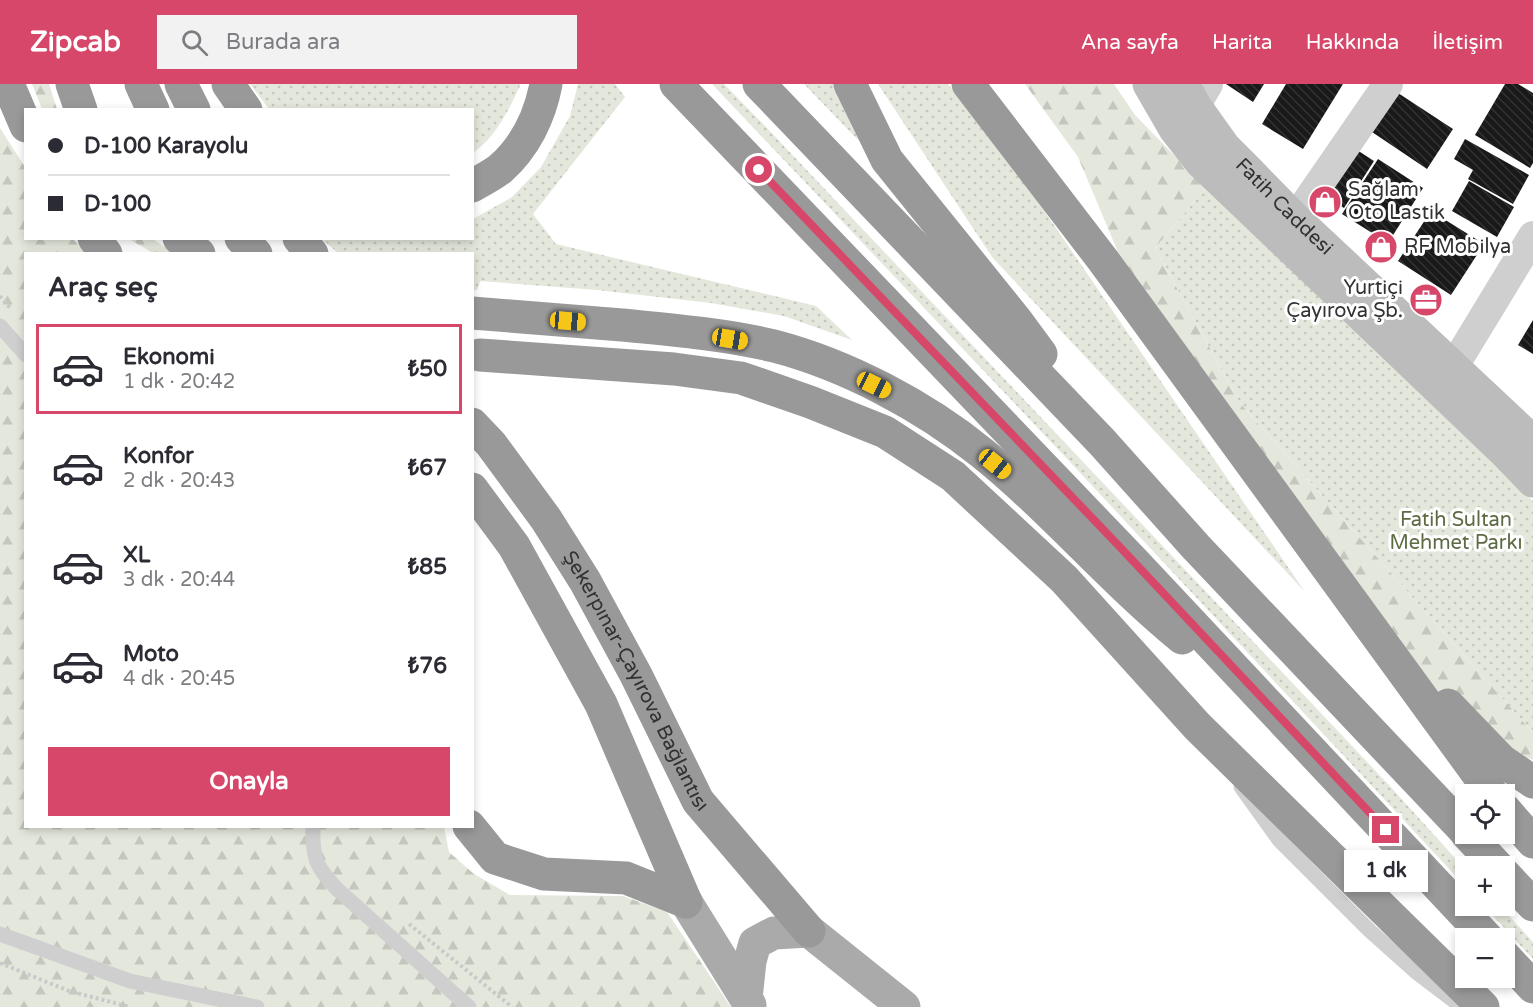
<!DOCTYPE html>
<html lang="tr">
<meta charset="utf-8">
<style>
:root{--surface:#fff;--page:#f2f2f3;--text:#2b2b33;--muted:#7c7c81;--line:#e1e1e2;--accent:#d74769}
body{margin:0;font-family:"Varela Round",sans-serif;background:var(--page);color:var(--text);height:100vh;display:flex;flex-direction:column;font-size:22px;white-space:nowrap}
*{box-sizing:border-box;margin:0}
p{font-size:20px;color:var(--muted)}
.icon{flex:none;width:33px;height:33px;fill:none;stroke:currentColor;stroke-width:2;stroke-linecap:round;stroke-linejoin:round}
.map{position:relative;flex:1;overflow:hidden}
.drawer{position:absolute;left:24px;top:168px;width:450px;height:576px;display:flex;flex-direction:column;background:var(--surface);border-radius:0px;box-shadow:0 3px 9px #0003}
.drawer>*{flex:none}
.hud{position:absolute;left:24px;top:24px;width:450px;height:132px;border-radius:0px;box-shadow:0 3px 9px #0003;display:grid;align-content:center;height:132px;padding:0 24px;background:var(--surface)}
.buttons{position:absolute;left:1455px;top:700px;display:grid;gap:12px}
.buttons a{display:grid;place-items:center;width:60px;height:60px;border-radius:0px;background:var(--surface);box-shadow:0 3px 9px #0003;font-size:30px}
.end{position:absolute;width:27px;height:27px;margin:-14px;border:8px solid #d74769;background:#fff;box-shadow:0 0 0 3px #fff}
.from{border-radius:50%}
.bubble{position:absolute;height:42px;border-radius:0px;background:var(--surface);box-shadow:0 3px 9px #0003;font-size:20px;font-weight:700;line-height:42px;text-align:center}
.car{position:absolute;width:18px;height:36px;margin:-18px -9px;border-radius:8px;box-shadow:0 0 4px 2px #0007;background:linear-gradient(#f5c518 24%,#345 0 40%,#f5c518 0 76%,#345 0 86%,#f5c518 0)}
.hud b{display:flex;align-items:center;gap:21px;height:57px;font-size:22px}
.hud b+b{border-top:2px solid var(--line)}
.hud i{width:15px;height:15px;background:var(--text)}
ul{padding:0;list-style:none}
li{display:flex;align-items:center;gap:18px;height:90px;margin:0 12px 9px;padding:0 12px;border:3px solid transparent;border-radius:0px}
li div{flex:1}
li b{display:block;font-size:22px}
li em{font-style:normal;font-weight:700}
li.on{border-color:var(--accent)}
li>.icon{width:54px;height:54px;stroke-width:1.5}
h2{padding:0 24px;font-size:27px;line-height:72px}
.button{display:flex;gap:12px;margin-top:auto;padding:12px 24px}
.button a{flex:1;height:69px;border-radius:0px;background:var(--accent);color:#fff;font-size:24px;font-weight:700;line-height:69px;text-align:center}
header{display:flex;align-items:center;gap:36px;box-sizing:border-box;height:84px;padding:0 30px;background:var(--accent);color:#fff}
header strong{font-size:28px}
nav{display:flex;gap:33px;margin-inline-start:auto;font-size:21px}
.search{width:420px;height:54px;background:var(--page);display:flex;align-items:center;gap:15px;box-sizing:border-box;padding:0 21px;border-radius:0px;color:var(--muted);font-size:22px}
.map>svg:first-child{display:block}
.green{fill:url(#green-dots)}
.forest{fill:url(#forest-firs)}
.building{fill:url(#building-back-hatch)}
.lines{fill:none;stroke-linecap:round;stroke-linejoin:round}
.path{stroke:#c9c9c9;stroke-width:4;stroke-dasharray:3 3;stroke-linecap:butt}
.lane{stroke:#cfcfcf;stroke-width:15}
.street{stroke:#cfcfcf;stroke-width:30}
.secondary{stroke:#bcbcbc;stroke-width:33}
.primary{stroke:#aaa;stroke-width:33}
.highway{stroke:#999;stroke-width:33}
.route{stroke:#d74769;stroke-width:8}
.labels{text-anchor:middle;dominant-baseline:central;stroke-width:6;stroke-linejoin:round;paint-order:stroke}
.poi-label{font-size:20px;fill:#323232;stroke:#fff;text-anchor:start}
.street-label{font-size:20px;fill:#323232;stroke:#fff}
.park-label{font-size:20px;fill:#5c6b43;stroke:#fff}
</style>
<header>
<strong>Zipcab</strong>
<div class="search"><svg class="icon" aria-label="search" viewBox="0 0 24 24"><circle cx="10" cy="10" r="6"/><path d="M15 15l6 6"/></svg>Burada ara</div>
<nav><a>Ana sayfa</a><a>Harita</a><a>Hakkında</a><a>İletişim</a></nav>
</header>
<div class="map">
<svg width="1533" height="923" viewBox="0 0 1533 923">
<defs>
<pattern id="green-dots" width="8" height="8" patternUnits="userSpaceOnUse" patternTransform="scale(1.5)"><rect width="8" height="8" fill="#e4e8dc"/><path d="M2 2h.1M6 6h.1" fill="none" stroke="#c4c7bd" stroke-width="1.8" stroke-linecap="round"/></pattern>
<pattern id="forest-firs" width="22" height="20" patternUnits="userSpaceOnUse" patternTransform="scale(1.5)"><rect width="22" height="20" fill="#e4e8dc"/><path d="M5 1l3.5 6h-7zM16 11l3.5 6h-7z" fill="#c4c7bd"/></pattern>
<pattern id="building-back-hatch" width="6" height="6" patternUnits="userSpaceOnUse" patternTransform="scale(1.5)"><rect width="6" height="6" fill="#191919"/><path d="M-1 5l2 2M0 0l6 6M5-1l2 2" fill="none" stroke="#323232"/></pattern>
</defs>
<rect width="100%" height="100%" fill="#fff"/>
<path class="green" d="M250,0H520V2C508,27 496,53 473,69L472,26L269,25Z
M578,0H615L625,13L533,130L556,160L816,222L852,256L784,232L711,219L597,206L480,197L477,206H473L472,170L338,169L322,155L472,154L473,135L512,113L541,83L570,32Z
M712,0H724L766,43L1388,700L1465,785V802L1070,378Z
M804,0H834L859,57Z
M878,0H948L1030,106L1305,508L992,173Z
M1206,104L1533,417V649L1240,319L1155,164Z
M1484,822H1500L1533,858V875Z"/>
<path class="forest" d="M32,0H49L57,25H42Z
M1025,0H1114L1135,31L1206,104L1155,164L1240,319L1533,649V676L1520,671L1459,632L1397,560L1131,199L1078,73Z
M0,44L25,83L26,154L73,155L86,169L26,170V742L444,743L449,768L474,790L510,811L623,812L667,828L731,923H0Z
M129,155H153L173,169H153Z"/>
<path class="building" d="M1226,0H1264L1253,18Z
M1286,0H1343L1303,65L1262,40Z
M1505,0H1518L1533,9V79L1530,84L1475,51Z
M1398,9L1453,45L1427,85L1372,48Z
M1465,55L1529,91L1513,120L1468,95L1473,86L1454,75Z
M1357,66L1374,77L1344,124L1326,113Z
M1378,75L1423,104L1388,159L1342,130Z
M1469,97L1514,123L1497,153L1452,127Z
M1431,127L1484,160L1451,211L1398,177Z
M1533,236V270L1518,261Z"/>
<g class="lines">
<path class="path" d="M0,212L11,225
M409,840L512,923
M0,879L69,907L130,923"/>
<path class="lane" d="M0,242L26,271
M1241,703L1279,756L1370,847L1416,888L1462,923
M313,742C312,774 316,783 337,805L469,923
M0,850L130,897L257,923"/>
<path class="street" d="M1195,22L1208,0
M1295,135L1388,0
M1454,282L1533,152"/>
<g class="secondary">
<path d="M1149,0L1175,45L1201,78L1505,368L1533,397"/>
<path id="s1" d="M1183,0L1195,22L1225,64L1248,87L1295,135L1533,358"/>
</g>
<path class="primary" d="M686,818L750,921
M746,915L750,877L755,859L774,849L809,847L904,923"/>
<g class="highway">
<path d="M8,0L26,42"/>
<path d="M72,0L81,26"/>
<path d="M141,0L153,26"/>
<path d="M181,0L194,26"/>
<path d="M228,0L246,26"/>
<path d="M676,0L1134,478L1488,855"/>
<path d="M759,0L1102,358L1196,463L1466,748"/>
<path d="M850,0L887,76L1016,236L1041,270"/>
<path d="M968,0L1103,176L1493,711"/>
<path d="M472,102C481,97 492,91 500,85C525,63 540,32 546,0"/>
<path d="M94,154L106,170"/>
<path d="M179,154L199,170"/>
<path d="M241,154L256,170"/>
<path d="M299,154L312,170"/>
<path d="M472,229C522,233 572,237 622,241C672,246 724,250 774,262C847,281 924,322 982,369C1053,426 1111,496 1182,554"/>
<path d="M480,271L674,285L741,294L810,318L885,348L953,392L1064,495L1197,642L1483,923"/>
<path id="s2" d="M472,340L491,360L546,435L585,497L636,591L698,717L809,847"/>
<path d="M472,405L514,462L601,620L686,818"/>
<path d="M1448,621L1501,676L1533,698"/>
<path d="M1504,725L1533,758"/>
<path d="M469,742L495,774L544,790L626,794L686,818"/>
<path d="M1467,750L1498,783"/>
<path d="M1504,790L1533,821"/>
<path d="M1504,872L1533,903"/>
</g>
</g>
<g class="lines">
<path class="route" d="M759,86L1118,461L1386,746"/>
</g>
<defs>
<symbol id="shop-disc" viewBox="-11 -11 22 22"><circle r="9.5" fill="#d74769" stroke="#fff"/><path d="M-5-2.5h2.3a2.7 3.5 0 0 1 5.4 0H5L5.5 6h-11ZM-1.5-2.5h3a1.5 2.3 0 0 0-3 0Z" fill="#fff"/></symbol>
<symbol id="office-disc" viewBox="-11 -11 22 22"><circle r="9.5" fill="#d74769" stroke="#fff"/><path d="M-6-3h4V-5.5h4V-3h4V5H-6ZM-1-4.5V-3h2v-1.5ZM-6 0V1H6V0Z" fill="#fff"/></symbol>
</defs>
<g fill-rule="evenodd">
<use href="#shop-disc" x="1306" y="99" width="38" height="38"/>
<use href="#shop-disc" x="1362" y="144" width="38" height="38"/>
<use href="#office-disc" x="1407" y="197" width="38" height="38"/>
</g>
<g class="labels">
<g class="poi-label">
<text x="1348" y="106">Sağlam<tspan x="1348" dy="23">Oto Lastik</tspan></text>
<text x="1404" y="163">RF Mobilya</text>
<text x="1403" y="204" text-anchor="end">Yurtiçi<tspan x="1403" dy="23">Çayırova Şb.</tspan></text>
</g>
<g class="street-label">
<text stroke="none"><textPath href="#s1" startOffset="160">Fatih Caddesi</textPath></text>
<text stroke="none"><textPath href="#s2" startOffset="306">Şekerpınar-Çayırova Bağlantısı</textPath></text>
</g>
<g class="park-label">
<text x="1456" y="436">Fatih Sultan<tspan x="1456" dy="23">Mehmet Parkı</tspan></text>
</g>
</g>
</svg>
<div class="buttons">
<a><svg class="icon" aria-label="locate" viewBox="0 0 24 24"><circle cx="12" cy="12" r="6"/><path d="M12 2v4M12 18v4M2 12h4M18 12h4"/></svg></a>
<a>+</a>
<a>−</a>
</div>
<i class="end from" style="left:759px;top:86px"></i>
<i class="end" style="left:1386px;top:746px"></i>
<div class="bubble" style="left:1344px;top:766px;width:84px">1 dk</div>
<i class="car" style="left:568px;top:237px;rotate:95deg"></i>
<i class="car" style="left:730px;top:255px;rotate:100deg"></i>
<i class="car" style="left:874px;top:301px;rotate:116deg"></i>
<i class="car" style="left:995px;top:380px;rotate:129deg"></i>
<div class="hud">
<b><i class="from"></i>D-100 Karayolu</b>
<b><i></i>D-100</b>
</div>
<section class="drawer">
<h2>Araç seç</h2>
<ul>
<li class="on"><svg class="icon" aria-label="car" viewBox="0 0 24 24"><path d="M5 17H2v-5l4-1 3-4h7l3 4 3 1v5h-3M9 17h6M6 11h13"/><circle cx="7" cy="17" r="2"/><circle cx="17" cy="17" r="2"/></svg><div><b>Ekonomi</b><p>1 dk · 20:42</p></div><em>₺50</em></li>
<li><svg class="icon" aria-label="car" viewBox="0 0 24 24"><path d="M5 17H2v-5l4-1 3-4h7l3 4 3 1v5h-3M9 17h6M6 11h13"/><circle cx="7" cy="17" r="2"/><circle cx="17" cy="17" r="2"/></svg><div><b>Konfor</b><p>2 dk · 20:43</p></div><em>₺67</em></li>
<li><svg class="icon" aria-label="car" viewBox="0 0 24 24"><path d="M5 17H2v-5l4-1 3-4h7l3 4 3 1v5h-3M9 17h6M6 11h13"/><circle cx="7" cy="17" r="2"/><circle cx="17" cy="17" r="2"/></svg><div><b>XL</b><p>3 dk · 20:44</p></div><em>₺85</em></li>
<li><svg class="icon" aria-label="car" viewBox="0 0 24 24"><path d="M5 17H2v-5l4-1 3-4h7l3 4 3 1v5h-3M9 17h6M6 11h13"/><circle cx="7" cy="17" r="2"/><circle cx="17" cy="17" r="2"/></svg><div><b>Moto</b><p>4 dk · 20:45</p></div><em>₺76</em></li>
</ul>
<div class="button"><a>Onayla</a></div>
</section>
</div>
